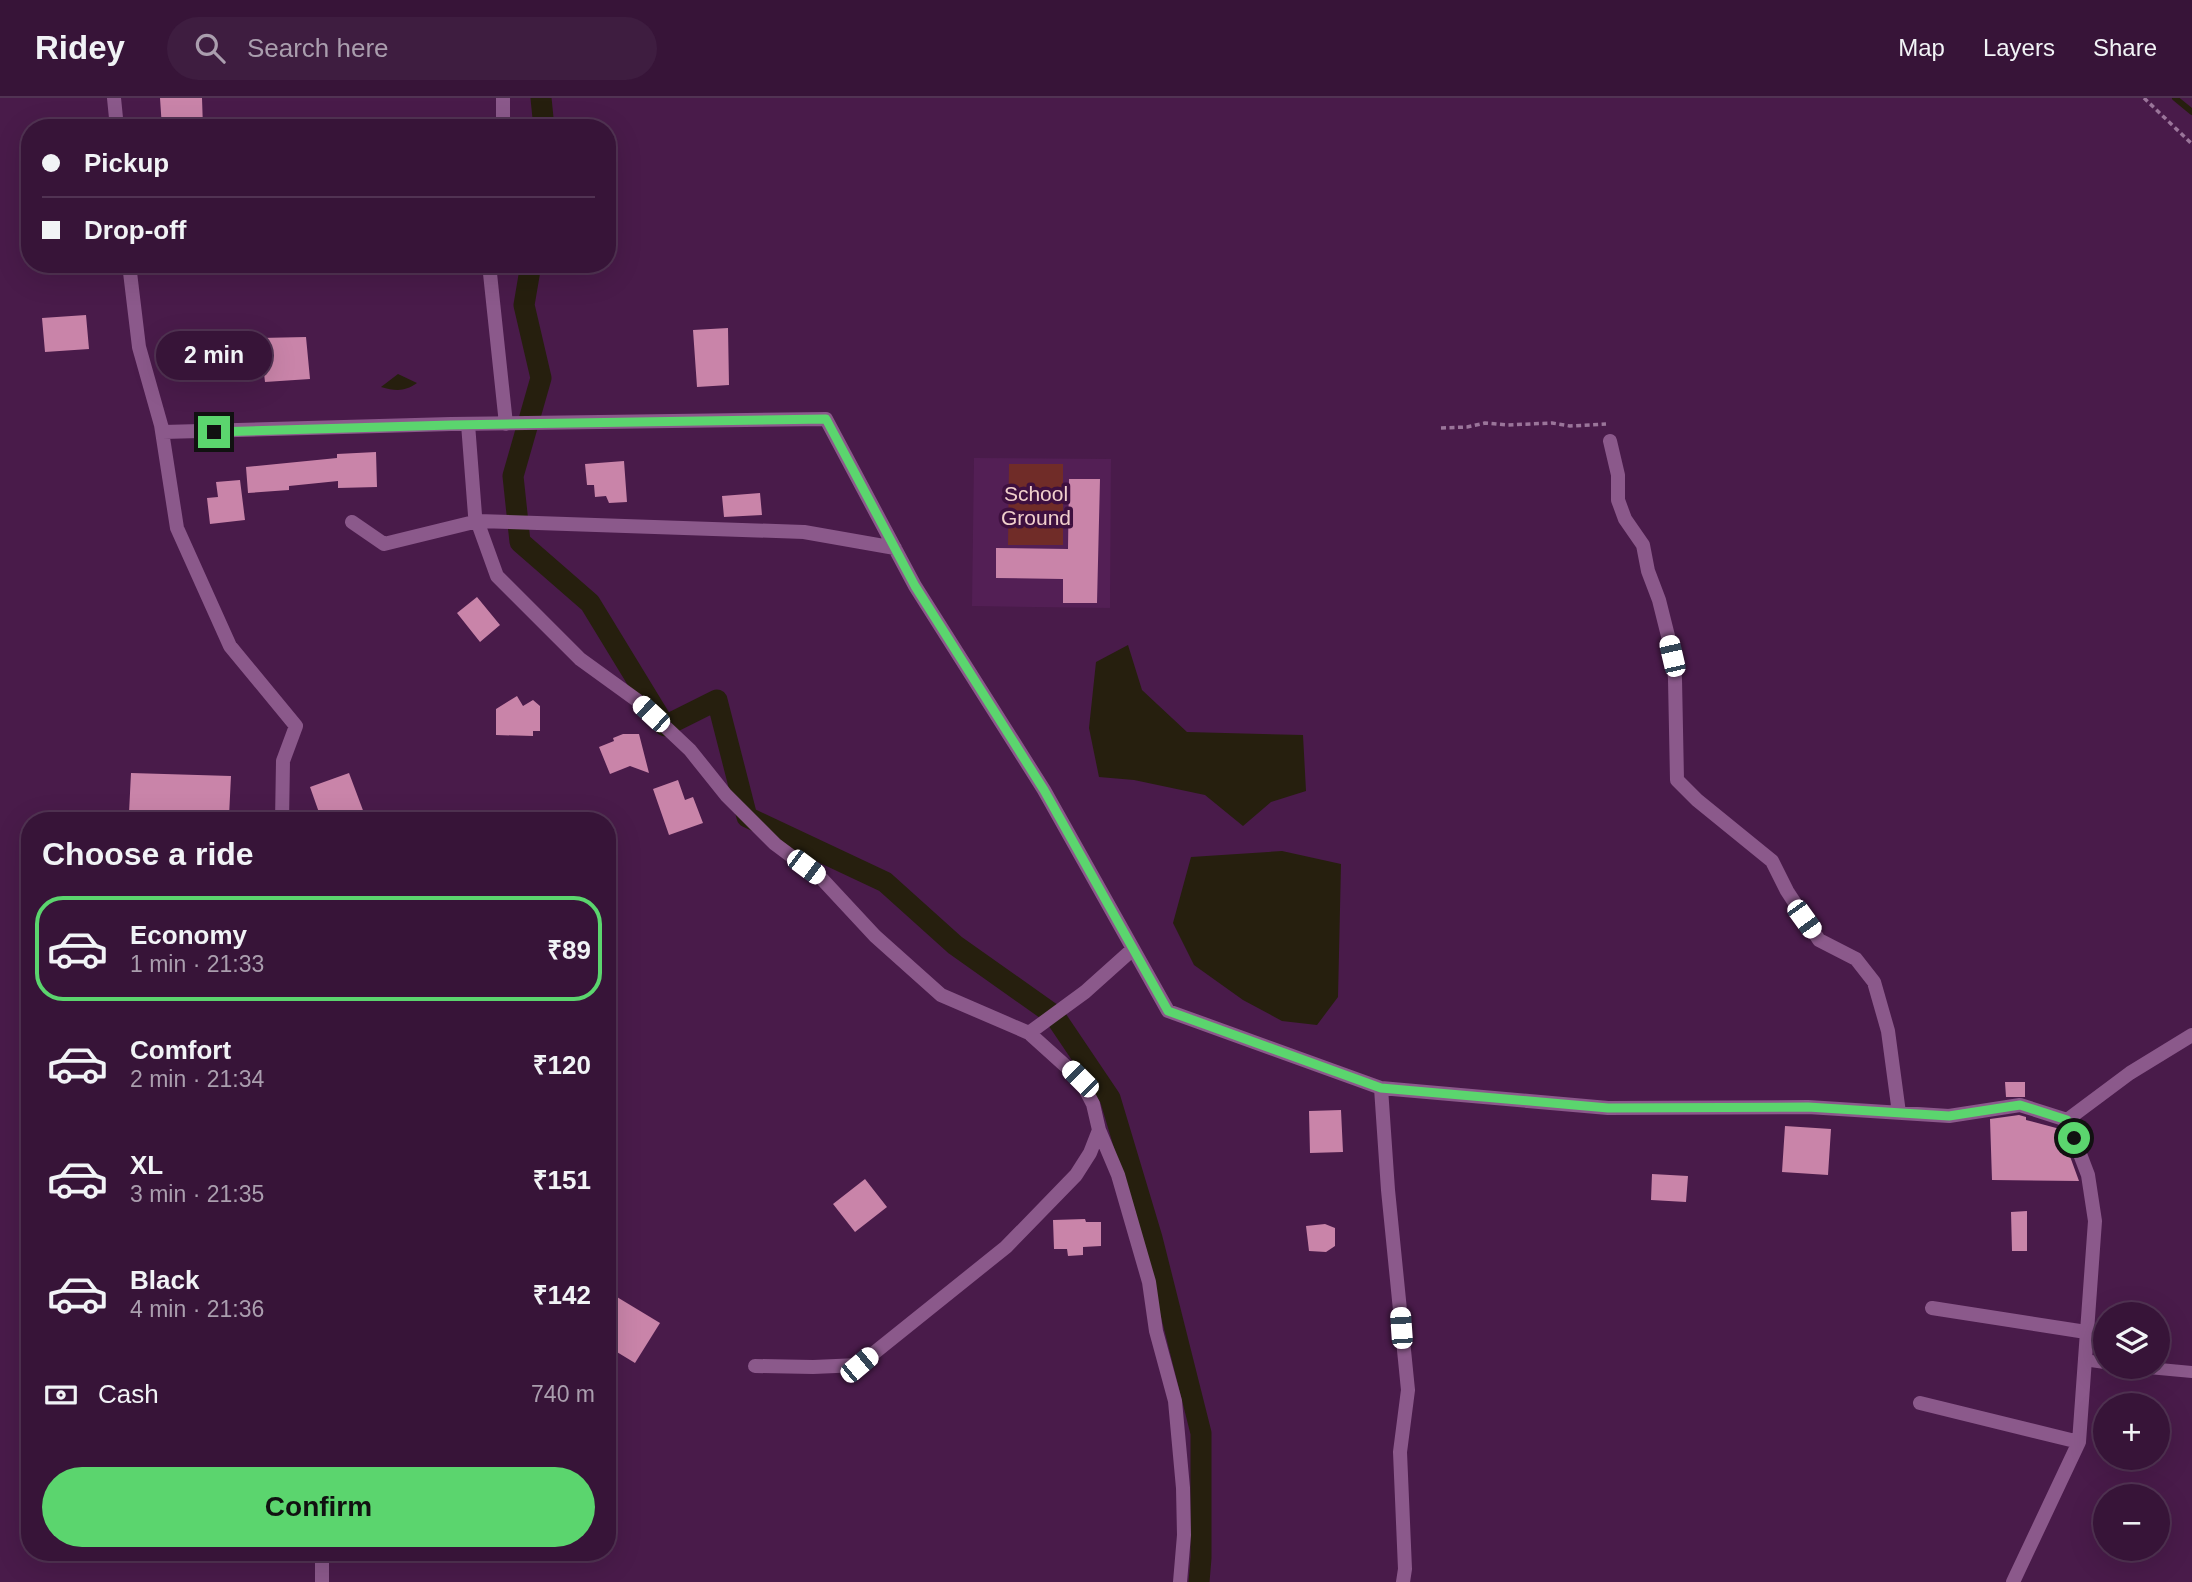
<!DOCTYPE html>
<meta charset="utf-8">
<style>
:root{--surface:#371438;--page:#3e1d40;--text:#f1f3f6;--muted:#aa9eae;--line:#513353;--accent:#5bd56e}
body{margin:0;font-family:Arial,sans-serif;background:var(--page);color:var(--text);height:100vh;display:flex;flex-direction:column;font-size:26px;white-space:nowrap}
*{box-sizing:border-box;margin:0}
p{font-size:23px;color:var(--muted)}
.icon{flex:none;width:38px;height:38px;fill:none;stroke:currentColor;stroke-width:2;stroke-linecap:round;stroke-linejoin:round}
.map{position:relative;flex:1;overflow:hidden}
.drawer{position:absolute;left:21px;top:714px;width:595px;height:749px;display:flex;flex-direction:column;background:var(--surface);border-radius:28px;box-shadow:0 7px 28px #0002,0 0 0 2px var(--line)}
.drawer>*{flex:none}
.banner{position:absolute;left:21px;top:21px;width:595px;height:154px;border-radius:28px;box-shadow:0 7px 28px #0002,0 0 0 2px var(--line);display:grid;align-content:center;height:154px;padding:0 21px;background:var(--surface)}
.tools{position:absolute;left:2093px;top:1204px;display:grid;gap:14px}
.tools a{display:grid;place-items:center;width:77px;height:77px;border-radius:50%;background:var(--surface);box-shadow:0 7px 28px #0002,0 0 0 2px var(--line);font-size:35px}
.end{position:absolute;width:32px;height:32px;margin:-16px;border:9px solid #5bd56e;background:#111;box-shadow:0 0 0 4px #111}
.from{border-radius:50%}
.bubble{position:absolute;height:49px;border-radius:24px;background:var(--surface);box-shadow:0 7px 28px #0002,0 0 0 2px var(--line);font-size:23px;font-weight:800;line-height:49px;text-align:center}
.car{position:absolute;width:21px;height:42px;margin:-21px -10px;border-radius:9px;box-shadow:0 0 5px 2px #0007;background:linear-gradient(#fff 24%,#345 0 40%,#fff 0 76%,#345 0 86%,#fff 0)}
.banner b{display:flex;align-items:center;gap:24px;height:66px;font-size:26px}
.banner b+b{border-top:2px solid var(--line)}
.banner i{width:18px;height:18px;background:var(--text)}
ul{padding:0;list-style:none}
li{display:flex;align-items:center;gap:21px;height:105px;margin:0 14px 10px;padding:0 7px;border:4px solid transparent;border-radius:28px}
li div{flex:1}
li b{display:block;font-size:26px}
li em{font-style:normal;font-weight:800}
li.on{border-color:var(--accent)}
li>.icon{width:63px;height:63px;stroke-width:1.5}
h2{padding:0 21px;font-size:32px;line-height:84px}
.pay{display:flex;align-items:center;gap:18px;height:77px;padding:0 21px;font-size:26px}
.pay p{margin-inline-start:auto}
.primary-button{display:flex;gap:14px;margin-top:auto;padding:14px 21px}
.primary-button a{flex:1;height:80px;border-radius:42px;background:var(--accent);color:#111;font-size:28px;font-weight:800;line-height:80px;text-align:center}
header{display:flex;align-items:center;gap:42px;box-sizing:border-box;height:98px;padding:0 35px;background:var(--surface);border-bottom:2px solid var(--line)}
header strong{font-size:33px}
nav{display:flex;gap:38px;margin-inline-start:auto;font-size:24px}
.search{width:490px;height:63px;background:var(--page);display:flex;align-items:center;gap:18px;box-sizing:border-box;padding:0 24px;border-radius:38px;color:var(--muted);font-size:26px}
.map>svg:first-child{display:block}
.built{fill:#531f55}
.green{fill:#702c28}
.water{fill:#261f0e}
.lines{fill:none;stroke-linecap:round;stroke-linejoin:round}
.stream{stroke:#261f0e;stroke-width:6}
.canal{stroke:#261f0e;stroke-width:21}
.building{fill:#c984a9}
.path{stroke:#9a759a;stroke-width:3.5;stroke-dasharray:5 3.5;stroke-linecap:butt}
.lane{stroke:#8b598b;stroke-width:12}
.street{stroke:#8b598b;stroke-width:14}
.route{stroke:#5bd56e;stroke-width:9}
.labels{text-anchor:middle;dominant-baseline:central;stroke-width:7;stroke-linejoin:round;paint-order:stroke}
.park-label{font-size:21px;fill:#f1d0cc;stroke:#3e103f}
</style>
<header>
<strong>Ridey</strong>
<div class="search"><svg class="icon" aria-label="search" viewBox="0 0 24 24"><circle cx="10" cy="10" r="6"/><path d="M15 15l6 6"/></svg>Search here</div>
<nav><a>Map</a><a>Layers</a><a>Share</a></nav>
</header>
<div class="map">
<svg width="2192" height="1484" viewBox="0 0 2192 1484">
<rect width="100%" height="100%" fill="#491b4a"/>
<path class="built" d="M974,360L1111,361L1110,510L972,508Z"/>
<path class="green" d="M1009,366H1063V447H1008Z"/>
<path class="water" d="M398,276L417,285C404,294 396,293 381,289Z
M1128,547L1142,592L1187,634L1303,637L1306,693L1271,704L1243,728L1205,697L1134,682L1099,679L1089,630L1096,564Z
M1282,753L1341,766L1338,899L1317,927L1282,923L1243,902L1194,867L1173,825L1191,759Z"/>
<g class="lines">
<path class="stream" d="M2175,0L2192,14"/>
<path class="canal" d="M541,0L544,30
M531,166L524,207L541,280L513,378L520,444L590,505L665,628L717,602L747,719L885,784L955,847L1054,917L1110,1000L1152,1140L1201,1335V1460L1199,1484"/>
</g>
<path class="building" d="M160,0H202L203,30H162Z
M86,217L89,251L45,254L42,220Z
M728,230L729,287L697,289L693,232Z
M306,239L310,281L265,284L260,240Z
M376,354L377,389L338,390V383L289,388V392L248,395L246,369L337,360V356Z
M624,363L627,404L609,405L606,398L595,399L594,387H587L585,366Z
M1069,381H1100L1097,505H1063V481L996,480V450L1068,451Z
M240,382L245,422L210,426L207,400L218,399L216,384Z
M760,395L762,417L724,419L722,398Z
M477,499L500,527L480,544L457,515Z
M517,598L523,608L533,602L540,608V633H533V638L496,637V611Z
M623,636H639L649,675L630,668L610,676L599,649L614,643L613,640Z
M131,675L231,678L229,718L129,715Z
M349,675L367,723H322L310,689Z
M678,682L685,702L693,699L703,725L669,737L653,691Z
M2005,984H2025V999H2006Z
M1341,1012L1343,1054L1310,1055L1309,1013Z
M2019,1017L2026,1019V1022L2060,1031L2079,1083L1992,1082L1990,1021Z
M1785,1028L1831,1031L1828,1077L1782,1074Z
M1652,1076L1688,1078L1686,1104L1651,1102Z
M865,1081L887,1109L855,1134L833,1106Z
M2027,1113V1153H2012L2011,1114Z
M1085,1121L1086,1124H1101V1148L1083,1149V1157L1068,1158L1067,1151H1054L1053,1122Z
M1325,1126L1335,1130V1148L1326,1154L1309,1153L1306,1128Z
M607,1193L660,1225L635,1265L607,1248Z"/>
<g class="lines">
<path class="path" d="M2144,0L2192,46
M1441,330L1467,329L1485,325L1508,327L1552,325L1570,328L1606,326"/>
<path class="lane" d="M2084,1262L2105,1265
M2138,1269L2192,1274"/>
<path class="street" d="M114,0L117,30
M503,0V30
M129,166L139,249L163,334L451,326L826,321L915,488L1044,692L1168,913L1381,990L1608,1010L1808,1009L1949,1018L2020,1007L2067,1022L2088,1077L2095,1123L2079,1344L2013,1484
M489,166L506,326
M468,326L475,417L497,478L580,561L638,603L690,652L726,697L775,746L822,781L875,838L941,897L1029,935L1085,894L1133,851
M161,327L177,430L230,548L296,628L283,663L282,723
M1610,343L1618,377V402L1625,421L1643,447L1648,473L1659,502L1673,558L1675,581L1677,682L1697,702L1772,763L1787,793L1819,842L1856,861L1874,884L1888,933L1899,1015
M352,424L384,446L478,423L804,434L895,450
M1381,990L1388,1092L1408,1292L1400,1354L1405,1471L1403,1484
M2067,1022L2130,975L2192,937
M1099,1032L1118,1077L1149,1184L1156,1233L1175,1303L1183,1390L1184,1437L1180,1484
M1932,1210L2086,1234
M755,1268L813,1269L859,1267L1006,1149L1076,1077L1090,1055L1099,1032L1093,1006L1080,981L1029,935
M1920,1305L2079,1344
M322,1454V1484"/>
</g>
<g class="lines">
<path class="route" d="M214,334L451,327L826,321L915,488L1044,692L1168,913L1381,990L1608,1010L1808,1009L1949,1018L2020,1007L2067,1022L2074,1040"/>
</g>
<g class="labels">
<g class="park-label">
<text x="1036" y="395">School<tspan x="1036" dy="24">Ground</tspan></text>
</g>
</g>
</svg>
<div class="tools">
<a><svg class="icon" aria-label="layers" viewBox="0 0 24 24"><path d="M12 4l9 5-9 5-9-5zM3 14l9 5 9-5"/></svg></a>
<a>+</a>
<a>−</a>
</div>
<i class="end from" style="left:2074px;top:1040px"></i>
<i class="end" style="left:214px;top:334px"></i>
<div class="bubble" style="left:156px;top:233px;width:116px">2 min</div>
<i class="car" style="left:1672px;top:558px;rotate:347deg"></i>
<i class="car" style="left:651px;top:616px;rotate:313deg"></i>
<i class="car" style="left:806px;top:769px;rotate:127deg"></i>
<i class="car" style="left:1804px;top:821px;rotate:144deg"></i>
<i class="car" style="left:1080px;top:981px;rotate:315deg"></i>
<i class="car" style="left:1401px;top:1230px;rotate:356deg"></i>
<i class="car" style="left:859px;top:1267px;rotate:50deg"></i>
<div class="banner">
<b><i class="from"></i>Pickup</b>
<b><i></i>Drop-off</b>
</div>
<section class="drawer">
<h2>Choose a ride</h2>
<ul>
<li class="on"><svg class="icon" aria-label="car" viewBox="0 0 24 24"><path d="M5 17H2v-5l4-1 3-4h7l3 4 3 1v5h-3M9 17h6M6 11h13"/><circle cx="7" cy="17" r="2"/><circle cx="17" cy="17" r="2"/></svg><div><b>Economy</b><p>1 min · 21:33</p></div><em>₹89</em></li>
<li><svg class="icon" aria-label="car" viewBox="0 0 24 24"><path d="M5 17H2v-5l4-1 3-4h7l3 4 3 1v5h-3M9 17h6M6 11h13"/><circle cx="7" cy="17" r="2"/><circle cx="17" cy="17" r="2"/></svg><div><b>Comfort</b><p>2 min · 21:34</p></div><em>₹120</em></li>
<li><svg class="icon" aria-label="car" viewBox="0 0 24 24"><path d="M5 17H2v-5l4-1 3-4h7l3 4 3 1v5h-3M9 17h6M6 11h13"/><circle cx="7" cy="17" r="2"/><circle cx="17" cy="17" r="2"/></svg><div><b>XL</b><p>3 min · 21:35</p></div><em>₹151</em></li>
<li><svg class="icon" aria-label="car" viewBox="0 0 24 24"><path d="M5 17H2v-5l4-1 3-4h7l3 4 3 1v5h-3M9 17h6M6 11h13"/><circle cx="7" cy="17" r="2"/><circle cx="17" cy="17" r="2"/></svg><div><b>Black</b><p>4 min · 21:36</p></div><em>₹142</em></li>
</ul>
<div class="pay"><svg class="icon" aria-label="cash" viewBox="0 0 24 24"><path d="M3 7h18v10H3z"/><circle cx="12" cy="12" r="2"/></svg>Cash<p>740 m</p></div>
<div class="primary-button"><a>Confirm</a></div>
</section>
</div>
